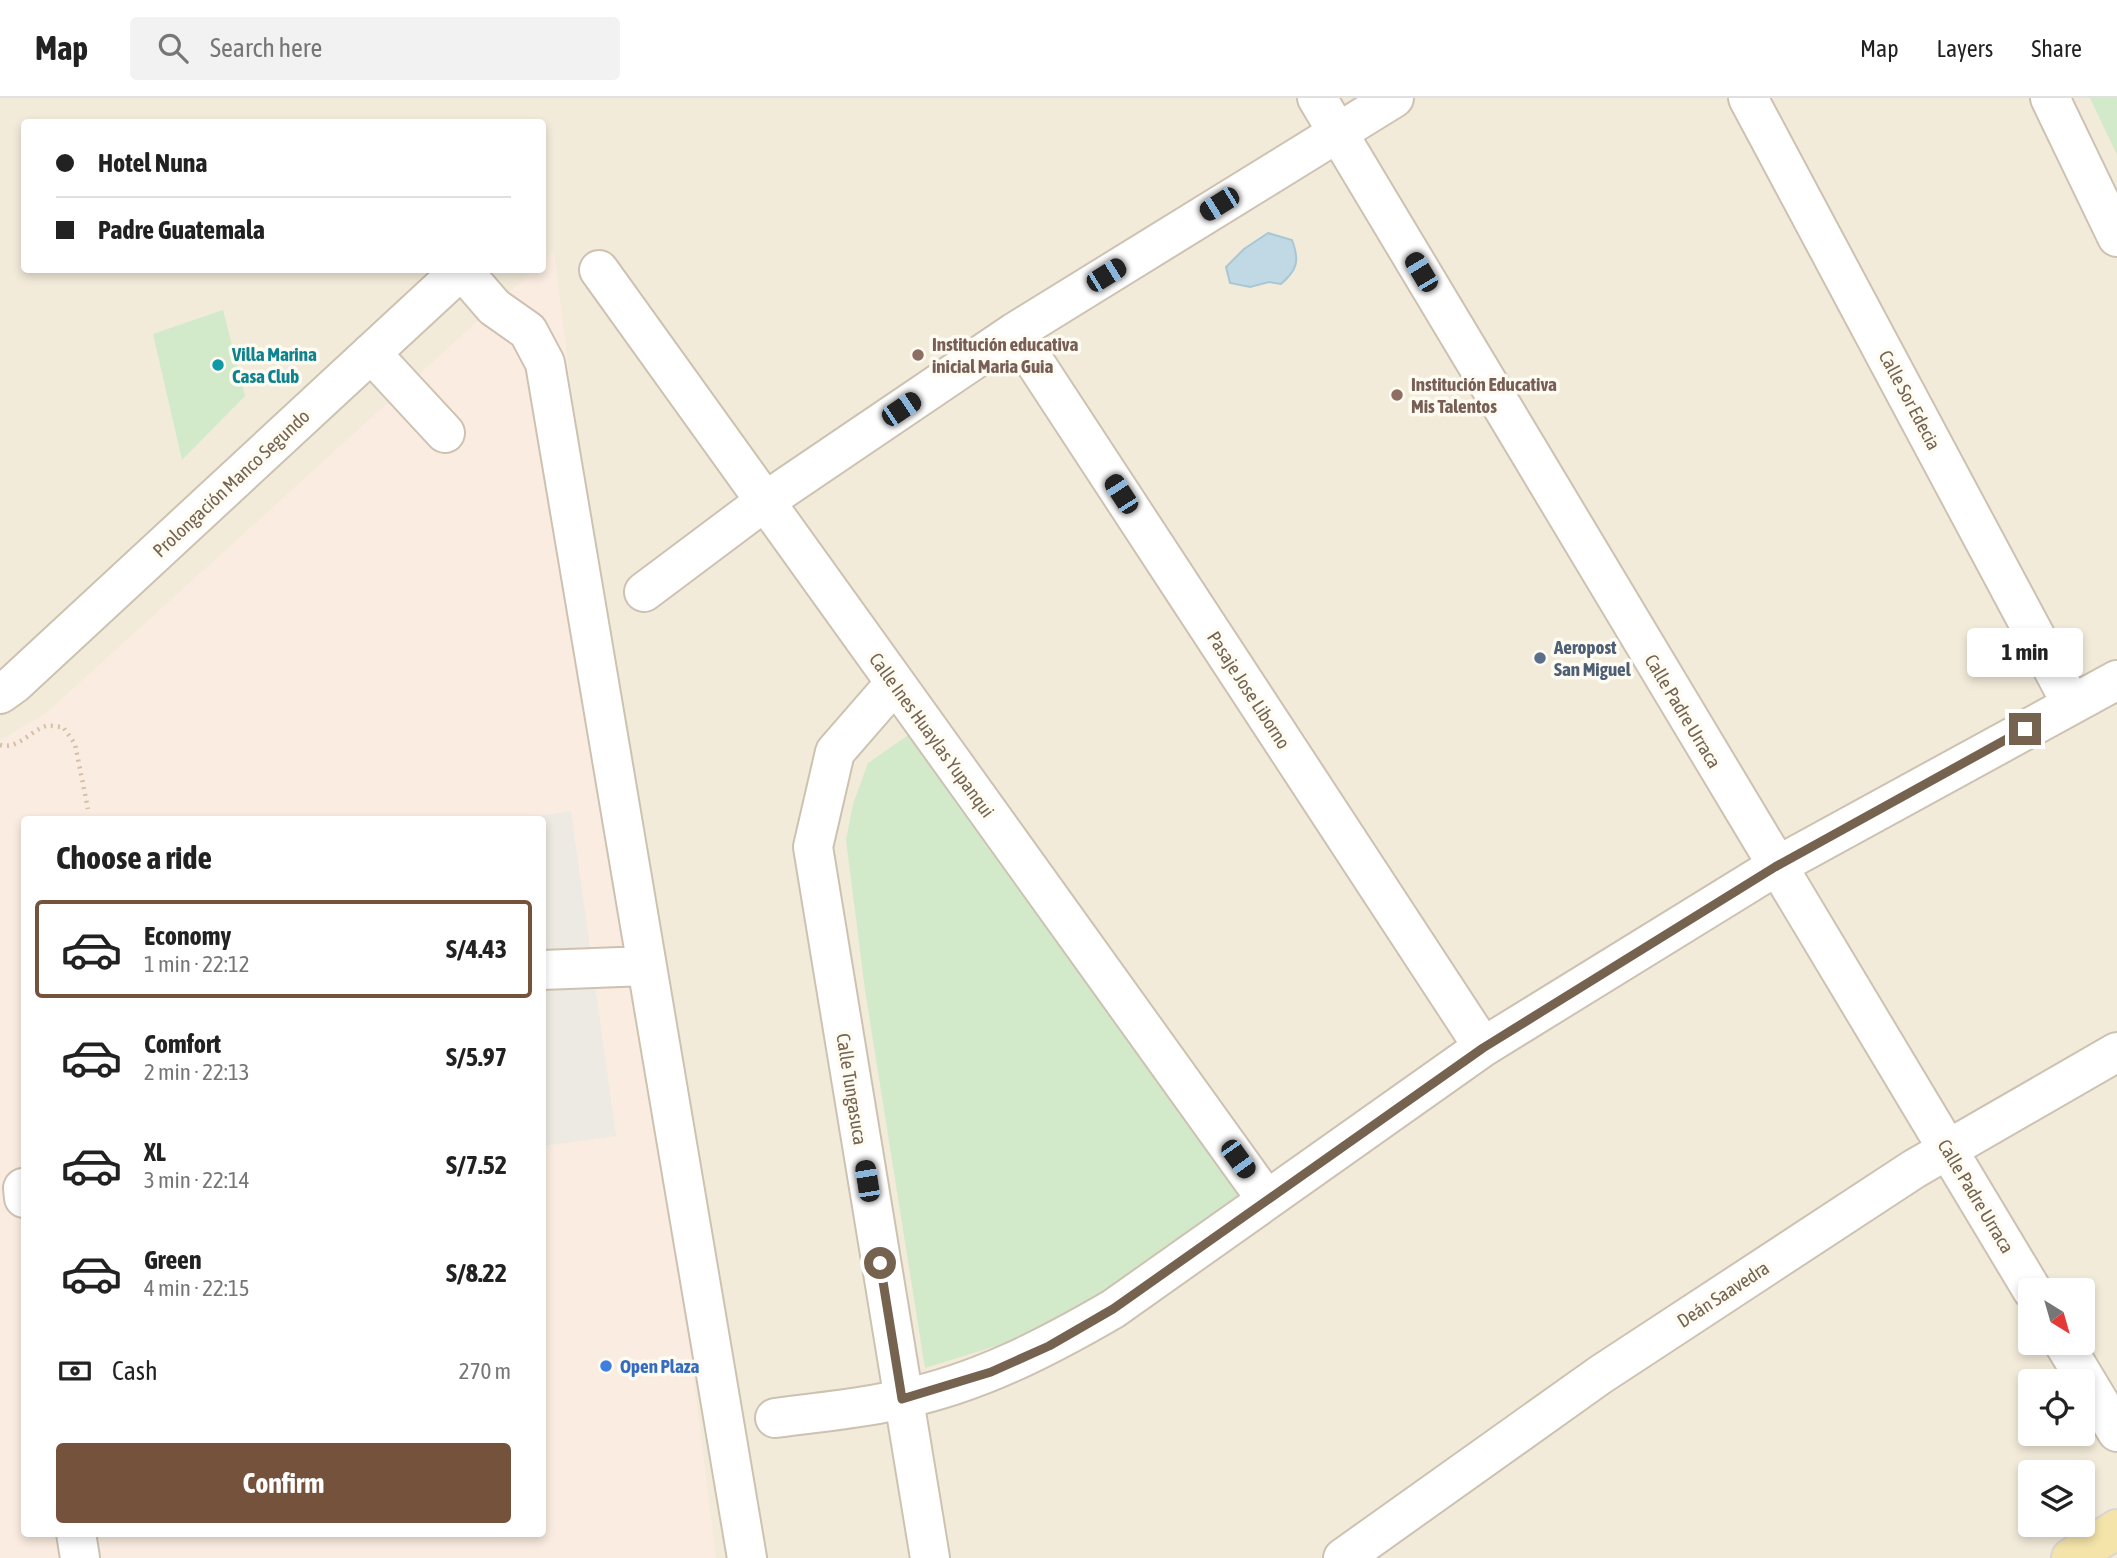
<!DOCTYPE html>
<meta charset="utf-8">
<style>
:root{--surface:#fff;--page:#f2f2f2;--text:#222;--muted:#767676;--line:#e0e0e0;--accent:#75523c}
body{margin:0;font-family:"Asap Condensed",sans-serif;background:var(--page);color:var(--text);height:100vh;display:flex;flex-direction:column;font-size:26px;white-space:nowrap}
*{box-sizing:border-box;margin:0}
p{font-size:23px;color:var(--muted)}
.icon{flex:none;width:38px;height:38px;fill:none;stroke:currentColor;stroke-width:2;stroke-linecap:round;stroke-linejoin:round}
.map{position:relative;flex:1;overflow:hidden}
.panel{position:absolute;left:21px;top:718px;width:525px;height:721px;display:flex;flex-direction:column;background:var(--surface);border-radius:7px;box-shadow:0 4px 10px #0003}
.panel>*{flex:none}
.guide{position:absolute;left:21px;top:21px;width:525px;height:154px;border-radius:7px;box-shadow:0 4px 10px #0003;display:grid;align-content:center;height:154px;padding:0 35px;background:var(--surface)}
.needle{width:46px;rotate:143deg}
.fabs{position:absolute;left:2018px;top:1180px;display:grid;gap:14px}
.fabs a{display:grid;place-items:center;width:77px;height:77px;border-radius:7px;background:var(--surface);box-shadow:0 4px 10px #0003;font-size:35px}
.end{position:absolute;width:32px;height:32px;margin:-16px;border:9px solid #756350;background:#fff;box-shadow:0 0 0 4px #fff}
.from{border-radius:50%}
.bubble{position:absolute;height:49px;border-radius:7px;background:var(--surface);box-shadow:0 4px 10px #0003;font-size:23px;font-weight:700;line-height:49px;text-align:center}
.car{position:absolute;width:21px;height:42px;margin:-21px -10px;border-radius:9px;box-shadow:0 0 5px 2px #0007;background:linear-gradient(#222 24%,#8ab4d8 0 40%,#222 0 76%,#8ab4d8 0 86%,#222 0)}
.guide b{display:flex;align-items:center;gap:24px;height:66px;font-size:26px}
.guide b+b{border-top:2px solid var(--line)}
.guide i{width:18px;height:18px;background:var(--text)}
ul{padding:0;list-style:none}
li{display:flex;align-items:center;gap:21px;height:98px;margin:0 14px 10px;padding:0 21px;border:4px solid transparent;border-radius:7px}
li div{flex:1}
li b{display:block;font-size:26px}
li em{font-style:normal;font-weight:700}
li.current{border-color:var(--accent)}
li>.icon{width:63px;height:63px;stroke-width:1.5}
h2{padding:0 35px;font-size:32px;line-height:84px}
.pay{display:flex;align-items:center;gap:18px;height:77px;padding:0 35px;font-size:26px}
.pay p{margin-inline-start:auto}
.button{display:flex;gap:14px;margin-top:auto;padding:14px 35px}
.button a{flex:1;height:80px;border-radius:7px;background:var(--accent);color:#fff;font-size:28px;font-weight:700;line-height:80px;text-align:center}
header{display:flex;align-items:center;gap:42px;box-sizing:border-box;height:98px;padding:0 35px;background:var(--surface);border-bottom:2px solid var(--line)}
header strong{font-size:33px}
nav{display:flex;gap:38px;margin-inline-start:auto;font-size:24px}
.search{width:490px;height:63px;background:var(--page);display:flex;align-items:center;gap:18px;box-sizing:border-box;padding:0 24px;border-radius:7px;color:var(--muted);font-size:26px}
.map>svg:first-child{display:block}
.residential{fill:#f3ebda;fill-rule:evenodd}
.commercial{fill:#faece0;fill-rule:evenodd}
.industrial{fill:#edeae3}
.green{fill:#d2e9ca}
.water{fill:#c1d9e4;stroke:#a8c7d5;stroke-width:2}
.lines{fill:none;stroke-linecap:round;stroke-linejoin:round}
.minor-casing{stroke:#cdc2b2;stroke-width:42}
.major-casing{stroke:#dbd6d2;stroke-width:42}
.path{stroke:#d4c0a7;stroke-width:4.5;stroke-dasharray:2 5;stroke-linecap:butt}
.minor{stroke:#fff;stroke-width:38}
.major{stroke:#f4e4aa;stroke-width:38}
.route{stroke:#756350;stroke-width:9}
.education-dot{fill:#8d6e63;stroke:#fefbf2;stroke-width:2.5}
.culture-dot{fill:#0f9aa8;stroke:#fefbf2;stroke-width:2.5}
.service-dot{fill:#5c6f8a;stroke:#fefbf2;stroke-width:2.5}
.shop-dot{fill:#3f7fe0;stroke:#fefbf2;stroke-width:2.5}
.labels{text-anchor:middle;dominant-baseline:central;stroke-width:7;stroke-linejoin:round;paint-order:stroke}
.education-label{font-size:19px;font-weight:bold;fill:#785e54;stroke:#fefbf2;text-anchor:start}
.culture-label{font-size:19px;font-weight:bold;fill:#0d838f;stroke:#fefbf2;text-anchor:start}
.street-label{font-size:19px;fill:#756350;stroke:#fefbf2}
.service-label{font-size:19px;font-weight:bold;fill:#4e5e75;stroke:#fefbf2;text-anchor:start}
.shop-label{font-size:19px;font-weight:bold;fill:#366cbe;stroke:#fefbf2;text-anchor:start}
</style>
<header>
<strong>Map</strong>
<div class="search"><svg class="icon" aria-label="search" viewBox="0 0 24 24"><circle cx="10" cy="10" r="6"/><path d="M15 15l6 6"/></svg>Search here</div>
<nav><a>Map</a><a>Layers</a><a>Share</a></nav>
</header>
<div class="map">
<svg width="2117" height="1460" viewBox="0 0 2117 1460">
<rect width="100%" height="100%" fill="#fbf8eb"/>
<path class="residential" d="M0,0H2117V1460H0ZM24,24H542V172H24ZM24,721H542V1435H24ZM2030,1192H2082V1244H2030ZM2030,1283H2082V1335H2030ZM2030,1374H2082V1426H2030Z"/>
<path class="commercial" d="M554,153L716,1460H0V642L45,616L534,172H542L543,164ZM24,721H542V1435H24Z"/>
<path class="industrial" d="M571,713L616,1038L543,1048L542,721H518Z"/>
<path class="green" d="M2090,0H2117V57Z
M223,212L245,298L182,362L153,236Z
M910,636L1241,1096L1094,1202L1009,1244L925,1270L865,892L846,742L853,706L868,665Z"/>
<path class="water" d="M1268,135L1292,142C1300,163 1297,172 1281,186L1269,184L1250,189L1230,185L1226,169L1244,151Z"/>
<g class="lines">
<defs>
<path id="minor" d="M1317,0L2032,1192
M1748,0L2071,605
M2050,0L2117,139
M462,172L494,209L528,233L545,265L747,1460
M599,172L1266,1101
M1015,234L1483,949
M371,255L445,335
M644,494L764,404L1015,234L1394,0
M895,585L835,654L813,749L930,1460
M0,596L14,586L461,172
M542,872L646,868
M23,1090L24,1100
M2063,1244L2117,1334
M775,1320C817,1314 861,1311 902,1301C978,1285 1046,1250 1113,1211L1483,949L1775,769L2117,582
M76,1435L80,1460
M1343,1460L1600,1277L1914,1071L2117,954"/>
<path id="major" d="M2071,1460L2117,1431"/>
</defs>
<use href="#minor" class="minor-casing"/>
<use href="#major" class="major-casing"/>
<path class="path" d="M0,647C18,652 31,632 46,628C51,627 58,629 63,629L75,646L88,711"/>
<use href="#minor" class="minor"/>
<use href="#major" class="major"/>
</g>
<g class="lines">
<path class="route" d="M880,1165L902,1301L991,1274L1049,1248L1113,1211L1483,950L1775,769L2025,631"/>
</g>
<g class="education-dot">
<circle cx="918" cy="257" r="7"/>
<circle cx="1397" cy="297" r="7"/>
</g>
<circle class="culture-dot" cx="218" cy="267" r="7"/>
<circle class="service-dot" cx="1540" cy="560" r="7"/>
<circle class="shop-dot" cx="606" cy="1268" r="7"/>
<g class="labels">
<g class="education-label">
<text x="932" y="246">Institución educativa<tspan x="932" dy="22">inicial Maria Guia</tspan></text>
<text x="1411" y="286">Institución Educativa<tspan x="1411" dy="22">Mis Talentos</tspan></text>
</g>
<g class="culture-label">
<text x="232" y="256">Villa Marina<tspan x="232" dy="22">Casa Club</tspan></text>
</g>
<g class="street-label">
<text transform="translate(1910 302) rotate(62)">Calle Sor Edecia</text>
<text transform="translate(231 385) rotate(-43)">Prolongación Manco Segundo</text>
<text transform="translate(1249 592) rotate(57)">Pasaje Jose Liborno</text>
<text transform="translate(1683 613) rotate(59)">Calle Padre Urraca</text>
<text transform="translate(932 637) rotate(54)">Calle Ines Huaylas Yupanqui</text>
<text transform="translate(852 991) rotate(81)">Calle Tungasuca</text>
<text transform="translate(1976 1098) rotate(59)">Calle Padre Urraca</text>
<text transform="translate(1723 1196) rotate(-33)">Deán Saavedra</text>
</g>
<g class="service-label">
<text x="1554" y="549">Aeropost<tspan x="1554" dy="22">San Miguel</tspan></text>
</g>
<g class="shop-label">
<text x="620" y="1268">Open Plaza</text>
</g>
</g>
</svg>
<div class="fabs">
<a><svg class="needle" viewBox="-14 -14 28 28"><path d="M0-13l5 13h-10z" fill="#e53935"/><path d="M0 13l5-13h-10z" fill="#767676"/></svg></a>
<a><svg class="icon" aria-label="locate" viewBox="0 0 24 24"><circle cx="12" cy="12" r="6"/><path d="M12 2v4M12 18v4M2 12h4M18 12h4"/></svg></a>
<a><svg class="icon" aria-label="layers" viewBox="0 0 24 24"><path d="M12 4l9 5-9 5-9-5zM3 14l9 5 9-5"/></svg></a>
</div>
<i class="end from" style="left:880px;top:1165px"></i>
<i class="end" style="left:2025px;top:631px"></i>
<div class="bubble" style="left:1967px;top:530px;width:116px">1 min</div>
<i class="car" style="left:1219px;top:106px;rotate:238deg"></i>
<i class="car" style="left:1421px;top:174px;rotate:329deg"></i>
<i class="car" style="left:1106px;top:177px;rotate:58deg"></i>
<i class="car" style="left:901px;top:311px;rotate:56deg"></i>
<i class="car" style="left:1121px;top:396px;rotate:327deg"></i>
<i class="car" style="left:1238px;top:1061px;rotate:144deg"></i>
<i class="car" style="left:867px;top:1083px;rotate:351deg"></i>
<div class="guide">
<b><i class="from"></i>Hotel Nuna</b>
<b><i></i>Padre Guatemala</b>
</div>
<section class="panel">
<h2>Choose a ride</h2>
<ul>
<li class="current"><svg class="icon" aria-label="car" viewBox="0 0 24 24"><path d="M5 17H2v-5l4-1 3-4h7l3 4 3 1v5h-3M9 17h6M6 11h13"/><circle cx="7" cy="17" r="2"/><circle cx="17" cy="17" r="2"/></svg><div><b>Economy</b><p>1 min · 22:12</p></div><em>S/4.43</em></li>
<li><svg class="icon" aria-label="car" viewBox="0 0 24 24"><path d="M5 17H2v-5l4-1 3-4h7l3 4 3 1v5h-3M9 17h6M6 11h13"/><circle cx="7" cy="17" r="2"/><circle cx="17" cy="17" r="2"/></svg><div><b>Comfort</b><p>2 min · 22:13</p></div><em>S/5.97</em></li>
<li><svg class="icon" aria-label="car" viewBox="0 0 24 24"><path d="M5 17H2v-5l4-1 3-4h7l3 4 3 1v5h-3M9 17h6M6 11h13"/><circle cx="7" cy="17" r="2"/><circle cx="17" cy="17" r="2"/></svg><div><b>XL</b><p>3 min · 22:14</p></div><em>S/7.52</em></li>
<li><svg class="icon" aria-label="car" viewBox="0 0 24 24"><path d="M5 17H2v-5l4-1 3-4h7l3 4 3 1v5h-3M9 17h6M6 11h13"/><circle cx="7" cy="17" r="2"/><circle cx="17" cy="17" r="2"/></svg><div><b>Green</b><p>4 min · 22:15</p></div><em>S/8.22</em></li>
</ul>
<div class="pay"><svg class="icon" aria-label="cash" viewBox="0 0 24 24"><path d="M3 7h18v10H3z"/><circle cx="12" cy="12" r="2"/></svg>Cash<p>270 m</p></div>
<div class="button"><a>Confirm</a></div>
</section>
</div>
